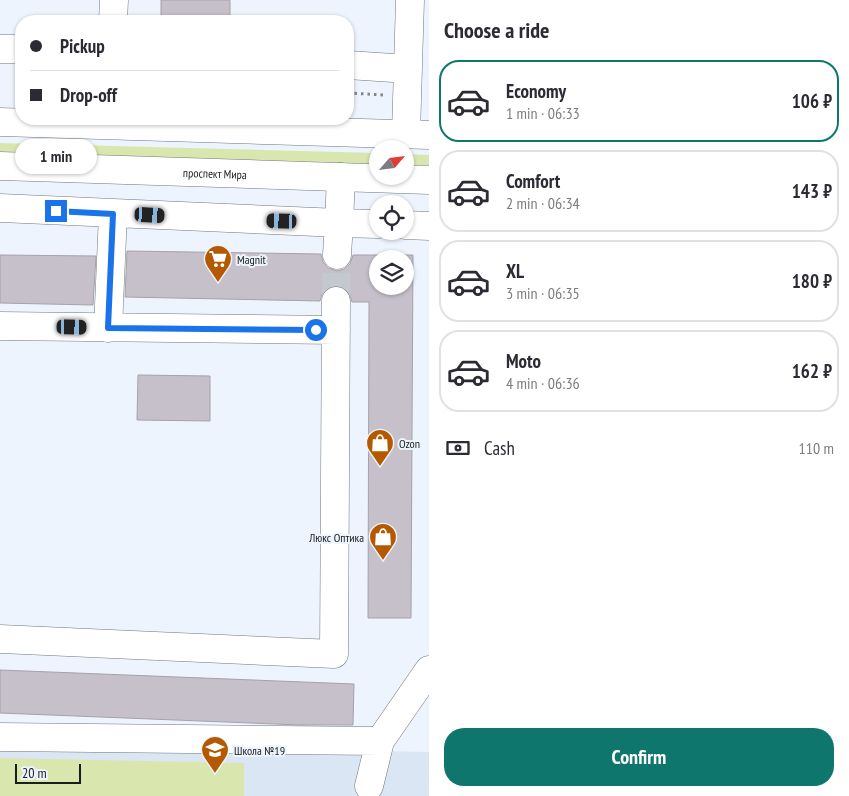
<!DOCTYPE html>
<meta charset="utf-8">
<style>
:root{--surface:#fff;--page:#f2f2f3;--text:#2b2b33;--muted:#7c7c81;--line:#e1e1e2;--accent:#0f766e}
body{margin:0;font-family:"PT Sans Narrow",sans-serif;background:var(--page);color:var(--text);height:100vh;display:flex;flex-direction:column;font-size:19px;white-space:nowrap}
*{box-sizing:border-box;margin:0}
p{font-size:16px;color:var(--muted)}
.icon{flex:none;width:28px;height:28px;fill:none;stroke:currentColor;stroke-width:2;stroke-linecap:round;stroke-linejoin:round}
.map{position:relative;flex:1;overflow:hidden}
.drawer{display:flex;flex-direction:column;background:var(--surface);width:420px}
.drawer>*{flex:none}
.guide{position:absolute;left:15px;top:15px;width:339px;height:110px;border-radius:20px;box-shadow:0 1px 4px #0004;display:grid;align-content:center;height:110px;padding:0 15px;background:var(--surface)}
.needle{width:32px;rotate:62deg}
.controls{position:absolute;left:369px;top:140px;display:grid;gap:10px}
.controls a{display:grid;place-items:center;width:45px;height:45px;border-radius:50%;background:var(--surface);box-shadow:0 1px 4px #0004;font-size:25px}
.scale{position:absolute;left:15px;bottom:12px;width:66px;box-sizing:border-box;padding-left:5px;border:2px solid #1a1d1f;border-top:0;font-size:14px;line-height:18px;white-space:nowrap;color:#1a1d1f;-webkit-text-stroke:4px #edf4fd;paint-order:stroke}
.end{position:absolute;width:22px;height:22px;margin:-11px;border:6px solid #1a73e8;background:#fff;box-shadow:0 0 0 2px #fff}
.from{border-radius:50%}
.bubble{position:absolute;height:35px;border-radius:18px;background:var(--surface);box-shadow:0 1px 4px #0004;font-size:16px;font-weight:800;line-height:35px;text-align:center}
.car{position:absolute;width:15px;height:30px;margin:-15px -8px;border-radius:6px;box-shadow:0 0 4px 1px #0007;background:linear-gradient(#222 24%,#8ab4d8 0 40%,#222 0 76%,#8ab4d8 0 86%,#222 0)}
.guide b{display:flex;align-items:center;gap:18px;height:48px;font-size:19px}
.guide b+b{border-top:1px solid var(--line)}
.guide i{width:12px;height:12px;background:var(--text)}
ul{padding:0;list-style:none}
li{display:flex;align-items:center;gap:15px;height:82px;margin:0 10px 8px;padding:0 5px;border:2px solid var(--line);border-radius:20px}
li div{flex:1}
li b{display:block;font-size:19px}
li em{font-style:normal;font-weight:800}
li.on{border-color:var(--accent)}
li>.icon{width:45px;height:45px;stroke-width:1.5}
h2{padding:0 15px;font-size:22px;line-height:60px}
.pay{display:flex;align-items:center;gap:12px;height:55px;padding:0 15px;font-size:19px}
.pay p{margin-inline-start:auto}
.cta{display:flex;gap:10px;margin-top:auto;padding:10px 15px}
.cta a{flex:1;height:58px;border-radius:20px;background:var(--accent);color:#fff;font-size:20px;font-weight:800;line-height:58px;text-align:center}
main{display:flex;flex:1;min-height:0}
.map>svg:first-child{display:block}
.built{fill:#dae6f4}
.green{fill:#d9e7ae}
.building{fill:#c5c0c9;stroke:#a6a1aa;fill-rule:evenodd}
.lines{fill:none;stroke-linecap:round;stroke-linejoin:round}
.minor-tunnel{stroke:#c3c9d1;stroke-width:28;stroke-dasharray:28 14;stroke-linecap:butt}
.minor-casing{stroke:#71777e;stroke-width:29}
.major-casing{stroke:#71777e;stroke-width:29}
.path{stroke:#82878c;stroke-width:3;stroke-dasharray:2.5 4;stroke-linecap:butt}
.minor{stroke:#fff;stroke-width:28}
.major{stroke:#fff;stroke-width:28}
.route{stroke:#1a73e8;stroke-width:6}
.labels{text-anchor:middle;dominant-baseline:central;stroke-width:4;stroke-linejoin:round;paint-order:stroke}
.street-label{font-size:12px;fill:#1a1d1f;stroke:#edf4fd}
.poi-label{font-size:12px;fill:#1a1d1f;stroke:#edf4fd;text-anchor:start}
</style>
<main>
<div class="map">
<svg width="429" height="796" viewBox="0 0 429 796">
<rect width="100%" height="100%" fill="#edf4fd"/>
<path class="built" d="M0,744L429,752V796H0Z"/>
<path class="green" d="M0,143L377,153V164L0,154Z
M405,154L429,155V165H405Z
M0,758L244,763V796H0Z"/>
<path class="building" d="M161,0H230V19L161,17Z
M127,251L321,254L323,262L328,268L337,271L344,269L350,264L353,255H413L411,618H368L369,302H352L349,293L344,288L337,285L328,288L322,294L320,301L125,297ZM378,259H405V286H378Z
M0,255L96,256L93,305L0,303Z
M138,375L210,376V421L137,420Z
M0,670L354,684L353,725H300L0,713Z"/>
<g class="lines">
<path class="minor-tunnel" d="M336,301L337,255"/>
<defs>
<path id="minor" d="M113,21L114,0
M0,49H21
M348,65L408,69
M406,134L410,0
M341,177L339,223L378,224
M0,208L339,223L337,255
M405,225L429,226
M0,326L336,330
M108,328L113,214
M0,639L334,654L336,301
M0,737L380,741
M369,786L380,741L429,670"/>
<g id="major">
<path d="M0,122L429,135"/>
<path id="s1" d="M0,166L429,180"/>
</g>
</defs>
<use href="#minor" class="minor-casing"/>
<use href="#major" class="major-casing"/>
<path class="path" d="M348,93L384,95"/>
<use href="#minor" class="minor"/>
<use href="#major" class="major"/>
</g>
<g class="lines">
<path class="route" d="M56,211L113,214L108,328L316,330"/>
</g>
<defs>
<symbol id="supermarket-pin" viewBox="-11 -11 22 30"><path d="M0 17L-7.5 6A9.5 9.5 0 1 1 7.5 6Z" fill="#b55900" stroke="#edf4fd"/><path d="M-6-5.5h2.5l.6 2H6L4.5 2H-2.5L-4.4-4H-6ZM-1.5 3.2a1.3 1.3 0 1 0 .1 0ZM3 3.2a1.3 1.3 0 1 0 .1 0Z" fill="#fff"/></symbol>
<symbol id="shop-pin" viewBox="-11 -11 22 30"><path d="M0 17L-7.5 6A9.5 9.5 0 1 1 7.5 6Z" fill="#b55900" stroke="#edf4fd"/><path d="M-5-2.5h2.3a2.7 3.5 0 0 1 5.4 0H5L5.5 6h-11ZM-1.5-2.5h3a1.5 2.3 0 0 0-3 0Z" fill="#fff"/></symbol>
<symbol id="school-pin" viewBox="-11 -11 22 30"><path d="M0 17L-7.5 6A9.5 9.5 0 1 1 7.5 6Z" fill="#b55900" stroke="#edf4fd"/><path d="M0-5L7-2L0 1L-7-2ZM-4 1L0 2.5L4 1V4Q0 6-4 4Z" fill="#fff"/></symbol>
</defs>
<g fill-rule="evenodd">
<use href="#supermarket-pin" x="202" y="243" width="32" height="43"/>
<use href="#shop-pin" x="364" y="427" width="32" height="43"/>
<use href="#shop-pin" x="367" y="521" width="32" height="43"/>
<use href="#school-pin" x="199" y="734" width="32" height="43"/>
</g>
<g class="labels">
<g class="street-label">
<text stroke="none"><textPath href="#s1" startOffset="215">проспект Мира</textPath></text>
</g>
<g class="poi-label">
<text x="237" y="259">Magnit</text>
<text x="399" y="443">Ozon</text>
<text x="364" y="537" text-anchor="end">Люкс Оптика</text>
<text x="234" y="750">Школа №19</text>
</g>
</g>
</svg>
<div class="controls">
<a><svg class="needle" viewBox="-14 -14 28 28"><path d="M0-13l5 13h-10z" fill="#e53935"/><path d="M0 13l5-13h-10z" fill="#7c7c81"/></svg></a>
<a><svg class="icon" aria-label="locate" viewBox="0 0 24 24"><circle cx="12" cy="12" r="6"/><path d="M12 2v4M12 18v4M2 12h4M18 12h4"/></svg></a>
<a><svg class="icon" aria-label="layers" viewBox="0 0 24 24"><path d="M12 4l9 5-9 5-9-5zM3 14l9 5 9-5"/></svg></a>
</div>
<div class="scale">20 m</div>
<i class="end from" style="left:316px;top:330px"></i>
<i class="end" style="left:56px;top:211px"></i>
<div class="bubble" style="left:15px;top:139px;width:82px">1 min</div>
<i class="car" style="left:150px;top:215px;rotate:93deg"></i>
<i class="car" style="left:282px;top:221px;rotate:272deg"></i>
<i class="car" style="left:72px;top:327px;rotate:91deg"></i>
<div class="guide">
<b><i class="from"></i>Pickup</b>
<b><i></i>Drop-off</b>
</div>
</div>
<section class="drawer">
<h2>Choose a ride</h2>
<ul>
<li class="on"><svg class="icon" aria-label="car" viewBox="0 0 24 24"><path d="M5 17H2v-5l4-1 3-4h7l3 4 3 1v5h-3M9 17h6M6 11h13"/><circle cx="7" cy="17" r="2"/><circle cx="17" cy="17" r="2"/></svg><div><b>Economy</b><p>1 min · 06:33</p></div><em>106 ₽</em></li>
<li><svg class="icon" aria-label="car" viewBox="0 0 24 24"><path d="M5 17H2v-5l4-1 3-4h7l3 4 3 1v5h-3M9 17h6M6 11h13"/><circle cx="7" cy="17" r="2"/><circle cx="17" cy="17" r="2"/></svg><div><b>Comfort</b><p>2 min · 06:34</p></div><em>143 ₽</em></li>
<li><svg class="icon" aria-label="car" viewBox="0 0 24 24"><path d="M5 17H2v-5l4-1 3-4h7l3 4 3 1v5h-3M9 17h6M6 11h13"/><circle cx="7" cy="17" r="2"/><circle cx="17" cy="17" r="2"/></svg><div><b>XL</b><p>3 min · 06:35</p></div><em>180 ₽</em></li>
<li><svg class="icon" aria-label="car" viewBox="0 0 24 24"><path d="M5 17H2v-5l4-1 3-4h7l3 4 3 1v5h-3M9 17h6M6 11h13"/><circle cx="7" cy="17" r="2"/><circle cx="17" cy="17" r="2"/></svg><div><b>Moto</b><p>4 min · 06:36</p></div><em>162 ₽</em></li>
</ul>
<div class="pay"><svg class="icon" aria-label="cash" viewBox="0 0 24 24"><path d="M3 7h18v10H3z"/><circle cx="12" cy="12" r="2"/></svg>Cash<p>110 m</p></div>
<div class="cta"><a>Confirm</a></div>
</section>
</main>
